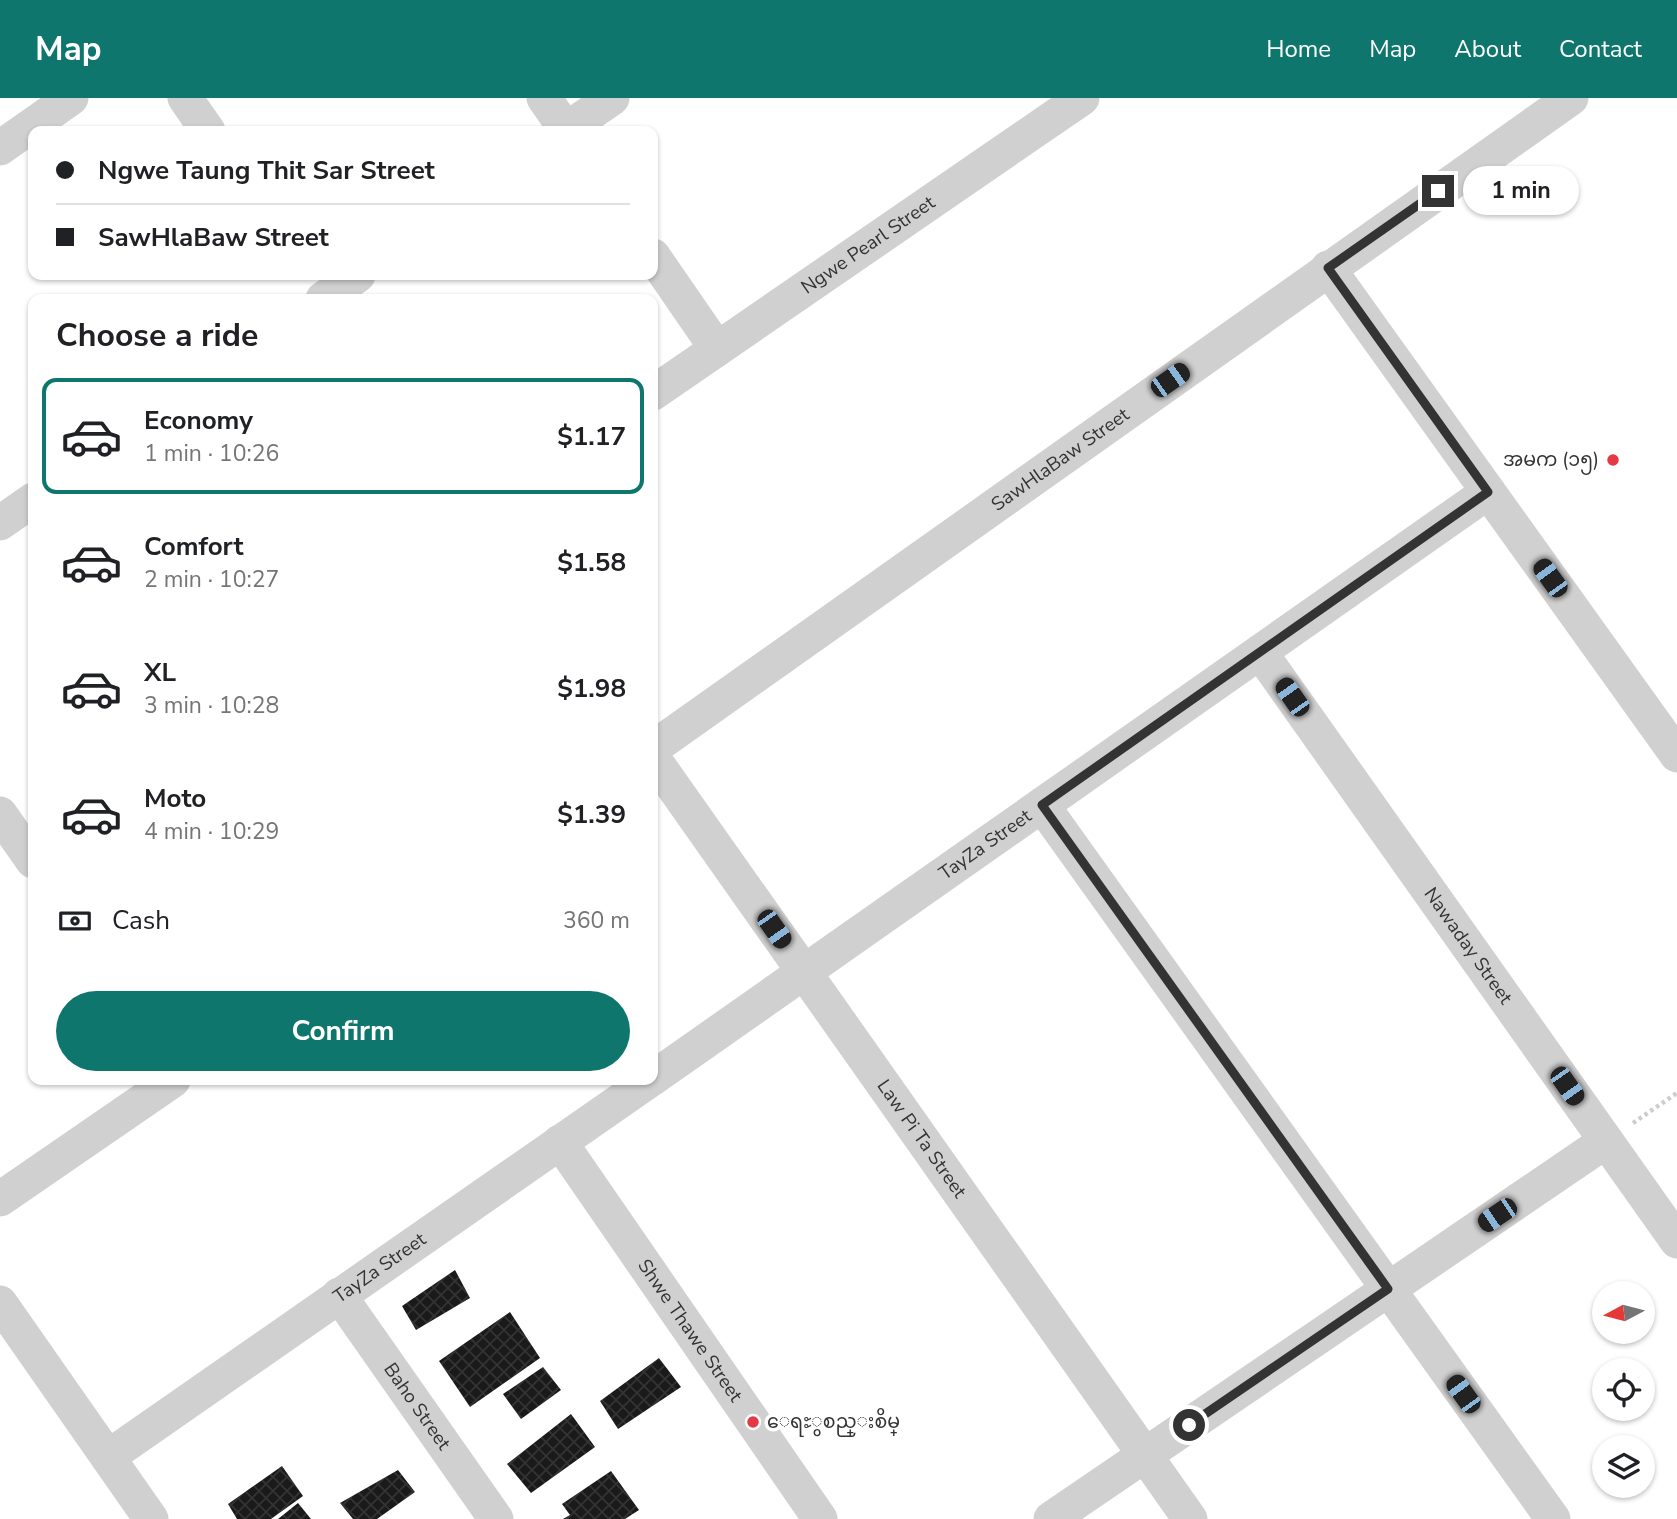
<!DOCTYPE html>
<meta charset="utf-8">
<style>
:root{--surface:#fff;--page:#f6f6f6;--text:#202124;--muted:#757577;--line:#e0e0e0;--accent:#0f766e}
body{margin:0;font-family:"Nunito Sans","Noto Sans Myanmar",sans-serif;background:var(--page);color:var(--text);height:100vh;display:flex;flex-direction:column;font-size:26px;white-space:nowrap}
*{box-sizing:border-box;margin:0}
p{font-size:23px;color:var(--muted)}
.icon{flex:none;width:38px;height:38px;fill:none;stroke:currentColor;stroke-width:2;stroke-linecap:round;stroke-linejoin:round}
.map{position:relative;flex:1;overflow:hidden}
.details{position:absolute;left:28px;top:196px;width:630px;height:791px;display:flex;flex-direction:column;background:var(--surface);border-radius:14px;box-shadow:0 2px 5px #0004}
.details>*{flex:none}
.banner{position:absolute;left:28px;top:28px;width:630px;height:154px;border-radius:14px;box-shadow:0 2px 5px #0004;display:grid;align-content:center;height:154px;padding:0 28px;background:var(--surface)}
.needle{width:46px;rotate:263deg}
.controls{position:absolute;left:1592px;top:1183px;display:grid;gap:14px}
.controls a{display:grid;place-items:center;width:63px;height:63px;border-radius:50%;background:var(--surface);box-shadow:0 2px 5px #0004;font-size:35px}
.end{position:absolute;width:32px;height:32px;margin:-16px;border:9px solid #333;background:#fff;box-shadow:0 0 0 4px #fff}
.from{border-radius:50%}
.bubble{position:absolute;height:49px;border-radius:24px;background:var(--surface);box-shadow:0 2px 5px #0004;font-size:23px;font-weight:700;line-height:49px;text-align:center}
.car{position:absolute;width:21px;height:42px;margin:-21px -10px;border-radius:9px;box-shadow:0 0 5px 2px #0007;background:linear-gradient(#222 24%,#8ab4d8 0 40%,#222 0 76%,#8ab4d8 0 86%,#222 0)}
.banner b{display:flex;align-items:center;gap:24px;height:66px;font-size:26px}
.banner b+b{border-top:2px solid var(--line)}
.banner i{width:18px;height:18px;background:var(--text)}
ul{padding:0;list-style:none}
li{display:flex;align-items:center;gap:21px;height:116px;margin:0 14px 10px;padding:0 14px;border:4px solid transparent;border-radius:14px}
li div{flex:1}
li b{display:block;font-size:26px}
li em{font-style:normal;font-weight:700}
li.on{border-color:var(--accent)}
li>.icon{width:63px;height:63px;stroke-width:1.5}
h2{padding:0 28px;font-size:32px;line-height:84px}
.pay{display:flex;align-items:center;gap:18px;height:77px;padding:0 28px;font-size:26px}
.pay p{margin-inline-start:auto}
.primary-button{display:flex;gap:14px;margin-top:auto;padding:14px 28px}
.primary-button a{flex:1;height:80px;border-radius:42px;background:var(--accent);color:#fff;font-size:28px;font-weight:700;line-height:80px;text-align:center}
header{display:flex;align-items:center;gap:42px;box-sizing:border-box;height:98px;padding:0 35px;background:var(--accent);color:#fff}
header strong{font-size:33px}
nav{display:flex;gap:38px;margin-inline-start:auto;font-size:24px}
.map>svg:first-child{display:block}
.building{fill:url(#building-cross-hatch)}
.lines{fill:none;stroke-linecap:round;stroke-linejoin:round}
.path{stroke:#cdcdcd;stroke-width:4.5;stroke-dasharray:3.5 3.5;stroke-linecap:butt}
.street{stroke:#d0d0d0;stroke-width:35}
.route{stroke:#333;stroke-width:9}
.poi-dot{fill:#e63946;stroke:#fff;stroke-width:2.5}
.labels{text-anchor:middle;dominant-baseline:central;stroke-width:7;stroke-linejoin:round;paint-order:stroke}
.street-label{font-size:19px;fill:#333;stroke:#fff}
.poi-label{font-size:19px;fill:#333;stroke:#fff;text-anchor:end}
</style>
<header>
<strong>Map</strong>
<nav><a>Home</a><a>Map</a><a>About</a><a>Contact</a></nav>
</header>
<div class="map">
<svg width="1677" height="1421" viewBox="0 0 1677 1421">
<defs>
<pattern id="building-cross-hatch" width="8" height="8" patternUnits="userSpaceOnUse" patternTransform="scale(1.75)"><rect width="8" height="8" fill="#1a1a1a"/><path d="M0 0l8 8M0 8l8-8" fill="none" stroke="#333"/></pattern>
</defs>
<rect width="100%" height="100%" fill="#fff"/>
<path class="building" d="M455,1172L470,1200L416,1232L402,1208Z
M510,1214L540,1260L470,1309L439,1263Z
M659,1260L681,1289L618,1331L600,1303Z
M543,1269L561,1292L521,1321L503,1296Z
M571,1316L595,1349L531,1395L507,1366Z
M282,1368L303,1398L271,1421H237L228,1406Z
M398,1372L415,1394L377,1421H353L340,1405Z
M611,1373L639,1412L625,1421H563L570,1417L562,1406Z
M298,1405L311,1421H278Z"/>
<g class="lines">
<path class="path" d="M1633,1025L1677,995"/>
<g class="street">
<path d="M185,0L208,33"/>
<path d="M544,0L567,33"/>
<path d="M564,33L612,0"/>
<path d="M0,50L71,0"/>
<path d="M653,158L717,251"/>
<path d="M1328,170L1677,657"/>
<path d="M323,201L358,177"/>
<path id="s1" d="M653,295L1082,0"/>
<path d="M0,425L33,402"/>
<path id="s2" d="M1260,554L1677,1143"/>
<path id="s3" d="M653,650L1571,0"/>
<path id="s4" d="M653,660L1190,1421"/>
<path d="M1042,707L1553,1421"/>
<path d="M0,716L33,763"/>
<path id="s5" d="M653,980L1488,394"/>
<path id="s6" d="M560,1044L820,1421"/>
<path d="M0,1101L173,982"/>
<path id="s7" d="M339,1197L496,1421"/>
<path d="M0,1205L151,1421"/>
<path id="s8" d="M108,1359L650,982"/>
<path d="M1051,1421L1606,1043"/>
</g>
</g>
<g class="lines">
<path class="route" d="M1189,1327L1388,1191L1042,707L1488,394L1328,170L1438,93"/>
</g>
<g class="poi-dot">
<circle cx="1613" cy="362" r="7"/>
<circle cx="753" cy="1324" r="7"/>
</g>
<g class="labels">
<g class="street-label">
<text stroke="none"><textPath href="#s1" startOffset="261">Ngwe Pearl Street</textPath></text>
<text stroke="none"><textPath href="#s3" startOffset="499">SawHlaBaw Street</textPath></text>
<text stroke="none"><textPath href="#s5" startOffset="406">TayZa Street</textPath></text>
<text stroke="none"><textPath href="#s2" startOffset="360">Nawaday Street</textPath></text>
<text stroke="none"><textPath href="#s4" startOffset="466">Law Pi Ta Street</textPath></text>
<text stroke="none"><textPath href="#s8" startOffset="331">TayZa Street</textPath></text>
<text stroke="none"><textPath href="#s6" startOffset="229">Shwe Thawe Street</textPath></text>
<text stroke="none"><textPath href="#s7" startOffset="136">Baho Street</textPath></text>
</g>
<g class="poi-label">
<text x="1599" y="362">အမက (၁၅)</text>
<text x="767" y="1324" text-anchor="start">ေရႊွစည္းစိမ္</text>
</g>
</g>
</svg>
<div class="controls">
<a><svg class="needle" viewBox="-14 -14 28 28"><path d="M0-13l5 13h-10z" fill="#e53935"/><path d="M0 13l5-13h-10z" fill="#757577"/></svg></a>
<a><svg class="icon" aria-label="locate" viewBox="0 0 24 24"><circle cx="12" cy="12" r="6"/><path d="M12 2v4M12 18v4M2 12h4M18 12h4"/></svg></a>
<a><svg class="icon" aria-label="layers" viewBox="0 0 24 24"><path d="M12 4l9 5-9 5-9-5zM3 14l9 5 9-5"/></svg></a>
</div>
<i class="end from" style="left:1189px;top:1327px"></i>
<i class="end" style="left:1438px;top:93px"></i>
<div class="bubble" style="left:1463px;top:68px;width:116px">1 min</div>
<i class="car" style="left:1170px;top:282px;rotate:55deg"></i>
<i class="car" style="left:1550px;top:480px;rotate:324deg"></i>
<i class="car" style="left:1292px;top:599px;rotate:325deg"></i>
<i class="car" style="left:774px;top:831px;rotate:145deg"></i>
<i class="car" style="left:1567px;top:988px;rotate:145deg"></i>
<i class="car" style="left:1497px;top:1117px;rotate:236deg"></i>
<i class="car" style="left:1463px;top:1296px;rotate:324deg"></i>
<div class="banner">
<b><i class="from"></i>Ngwe Taung Thit Sar Street</b>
<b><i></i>SawHlaBaw Street</b>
</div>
<section class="details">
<h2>Choose a ride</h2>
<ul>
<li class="on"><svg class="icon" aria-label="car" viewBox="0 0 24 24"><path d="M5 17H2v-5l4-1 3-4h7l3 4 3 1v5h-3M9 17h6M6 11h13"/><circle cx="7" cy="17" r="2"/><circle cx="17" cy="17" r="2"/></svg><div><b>Economy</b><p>1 min · 10:26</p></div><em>$1.17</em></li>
<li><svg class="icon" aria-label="car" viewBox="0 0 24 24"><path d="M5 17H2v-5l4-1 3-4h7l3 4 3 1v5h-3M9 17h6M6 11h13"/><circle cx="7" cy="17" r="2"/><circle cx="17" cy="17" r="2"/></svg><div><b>Comfort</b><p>2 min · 10:27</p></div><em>$1.58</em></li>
<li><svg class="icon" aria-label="car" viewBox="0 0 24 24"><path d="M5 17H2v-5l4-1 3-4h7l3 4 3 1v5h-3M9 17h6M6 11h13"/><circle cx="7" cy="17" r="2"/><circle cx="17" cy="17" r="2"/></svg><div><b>XL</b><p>3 min · 10:28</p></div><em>$1.98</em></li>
<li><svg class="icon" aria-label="car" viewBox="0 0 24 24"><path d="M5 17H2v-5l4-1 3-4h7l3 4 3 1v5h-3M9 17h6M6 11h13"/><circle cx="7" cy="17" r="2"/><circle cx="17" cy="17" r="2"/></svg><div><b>Moto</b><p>4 min · 10:29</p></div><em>$1.39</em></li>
</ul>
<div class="pay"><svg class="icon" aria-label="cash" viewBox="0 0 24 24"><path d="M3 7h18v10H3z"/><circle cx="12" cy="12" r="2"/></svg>Cash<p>360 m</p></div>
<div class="primary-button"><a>Confirm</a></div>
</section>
</div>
